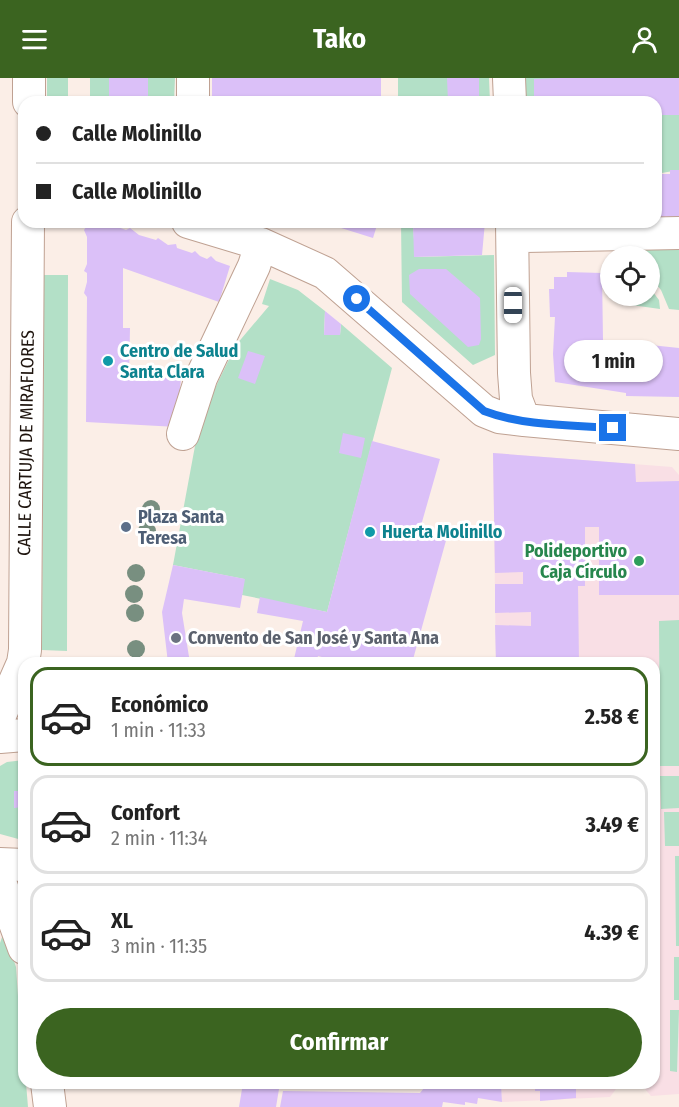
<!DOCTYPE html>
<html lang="es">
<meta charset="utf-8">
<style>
:root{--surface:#fff;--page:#f2f2f2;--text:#222;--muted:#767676;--line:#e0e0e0;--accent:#3b6420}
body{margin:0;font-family:"Fira Sans Condensed",sans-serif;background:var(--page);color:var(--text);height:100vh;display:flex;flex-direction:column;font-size:22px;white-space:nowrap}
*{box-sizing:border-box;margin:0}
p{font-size:20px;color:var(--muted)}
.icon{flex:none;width:33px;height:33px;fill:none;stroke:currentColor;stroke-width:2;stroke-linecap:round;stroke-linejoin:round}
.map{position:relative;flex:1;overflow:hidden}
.drawer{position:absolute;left:18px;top:579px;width:642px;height:432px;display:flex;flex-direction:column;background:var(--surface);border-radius:18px;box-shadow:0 2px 4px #0004}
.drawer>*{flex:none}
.guide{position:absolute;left:18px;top:18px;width:644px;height:132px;border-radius:18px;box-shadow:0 2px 4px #0004;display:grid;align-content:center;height:132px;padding:0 18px;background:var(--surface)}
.controls{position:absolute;left:600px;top:168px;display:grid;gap:12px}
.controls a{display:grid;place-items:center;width:60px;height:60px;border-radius:50%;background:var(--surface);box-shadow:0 2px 4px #0004;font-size:30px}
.end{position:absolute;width:27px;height:27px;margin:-14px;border:8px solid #1a73e8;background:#fff;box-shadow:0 0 0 3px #fff}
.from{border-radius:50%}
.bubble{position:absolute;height:42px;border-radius:21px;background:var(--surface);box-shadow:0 2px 4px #0004;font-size:20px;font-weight:700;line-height:42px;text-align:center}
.car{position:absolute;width:18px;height:36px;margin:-18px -9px;border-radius:8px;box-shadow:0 0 4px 2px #0007;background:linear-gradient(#fff 24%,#345 0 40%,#fff 0 76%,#345 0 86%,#fff 0)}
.guide b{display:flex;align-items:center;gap:21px;height:57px;font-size:22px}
.guide b+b{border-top:2px solid var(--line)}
.guide i{width:15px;height:15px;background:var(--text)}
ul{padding:10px 0 0;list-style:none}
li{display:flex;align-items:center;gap:18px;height:99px;margin:0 12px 9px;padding:0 6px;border:3px solid var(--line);border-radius:18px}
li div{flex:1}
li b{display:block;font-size:22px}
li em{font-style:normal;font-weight:700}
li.active{border-color:var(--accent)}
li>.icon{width:54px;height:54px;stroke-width:1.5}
.primary-button{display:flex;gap:12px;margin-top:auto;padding:12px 18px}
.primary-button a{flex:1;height:69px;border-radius:36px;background:var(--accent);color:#fff;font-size:24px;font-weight:700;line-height:69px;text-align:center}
header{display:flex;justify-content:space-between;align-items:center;height:78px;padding:0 18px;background:var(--accent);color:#fff;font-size:27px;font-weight:700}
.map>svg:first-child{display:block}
.education{fill:#f9dfe5}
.green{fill:#b3e0c7}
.building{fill:#dbc0f8}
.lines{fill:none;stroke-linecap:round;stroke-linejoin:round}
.minor-casing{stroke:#bfa192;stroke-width:34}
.minor{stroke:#fff;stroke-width:32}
.tree{fill:#788f80}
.route{stroke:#1a73e8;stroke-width:8}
.culture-dot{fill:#0f9aa8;stroke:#fff;stroke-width:2}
.service-dot{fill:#5c6f8a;stroke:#fff;stroke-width:2}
.leisure-dot{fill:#2e9e5b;stroke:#fff;stroke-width:2}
.worship-dot{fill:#6b7280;stroke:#fff;stroke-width:2}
.labels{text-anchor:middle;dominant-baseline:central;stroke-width:6;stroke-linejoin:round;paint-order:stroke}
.culture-label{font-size:18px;font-weight:bold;fill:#0d838f;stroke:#fff;text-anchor:start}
.street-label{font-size:18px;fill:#1e140e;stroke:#fff}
.service-label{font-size:18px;font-weight:bold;fill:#4e5e75;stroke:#fff;text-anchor:start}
.leisure-label{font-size:18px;font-weight:bold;fill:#27864d;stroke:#fff;text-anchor:end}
.worship-label{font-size:18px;font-weight:bold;fill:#5b616d;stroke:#fff;text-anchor:start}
</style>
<header><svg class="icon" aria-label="menu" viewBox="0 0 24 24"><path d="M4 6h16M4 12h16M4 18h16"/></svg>Tako<svg class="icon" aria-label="person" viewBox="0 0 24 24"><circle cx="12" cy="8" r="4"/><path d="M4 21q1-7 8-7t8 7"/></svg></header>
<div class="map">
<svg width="679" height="1029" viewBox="0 0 679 1029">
<rect width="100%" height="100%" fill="#fbeee7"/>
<path class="education" d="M493,375L672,389L679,397V1016L651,1018L643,1009L616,1011L610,1019L502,1024L501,1005H654V585H496Z"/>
<path class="green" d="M47,0H68V24H47Z
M90,0H175L174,24H90Z
M398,0H489L490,24H398Z
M526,0H679V92L656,96V24H525Z
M401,144H413L415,179L494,177L495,277L473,287L402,224Z
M632,169H679V232L669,231L661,212L650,199V178H633Z
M44,197H68L67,573L42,572Z
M270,201L298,212L325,233L324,257H340L341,246L392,290L327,534L242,517L244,501L173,487L200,341L236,267L269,228L262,226Z
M650,210L659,222L660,231L617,225V218H650Z
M679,542V688H660L659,543Z
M24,682V762H22L0,756V688L7,684Z
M660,698H679V730L661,731Z
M664,734H679V768H665Z
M675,778H679V868H676Z
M4,853L16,889L24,1005H26L28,1029H0V865Z
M674,879H679V922H674Z
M670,932H679L677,994L670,993Z"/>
<path class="building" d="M109,0H148V24H109Z
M212,0H381V24H212Z
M447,0H479V24H448Z
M559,0H679V37H656V24H534V1Z
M670,92H679V144H656V96H670Z
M89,144H104L126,152L130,150L139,157L156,162L158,160L168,167L176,166L177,170L192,175L195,173L200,178L207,181L211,178L216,183L230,188L219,224L123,190V250H130L129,299L181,300L177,349L86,344L87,219L84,215L87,204V195L84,193L87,186V159L84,152Z
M322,144H378L373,160Z
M413,144H485L482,177L414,179Z
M419,191H446L480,220L481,261L479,267L468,269L410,216L409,197Z
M567,194L602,195L603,262L679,270V319L626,318V315L555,304L553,276L555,239H550L549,211H554V199H567Z
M325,233L341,246L340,257H324Z
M248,273L265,278L255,306L238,300Z
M343,355L365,360L361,380L339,375Z
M372,363L440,381L420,451L447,459L412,585H345L318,578L316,585H293L303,543L257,535L260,519L327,534Z
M493,375L635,386L636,404L679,403V517H599V449H585V508H578L579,585H496L495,547L531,548V534L495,535V506H523V494L495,495Z
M173,487L245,501L240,530L184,521L182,535L190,585H168L162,534Z
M14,713H23V729L14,730Z
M243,1005H280L276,1029H239Z
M428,1005H501L502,1024L478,1020L477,1026L465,1024V1027L443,1024L442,1029H280L283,1013L420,1015Z
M535,1005H576V1020L540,1023V1013H535Z"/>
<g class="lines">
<defs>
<path id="minor" d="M509,0L510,24
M29,24V0
M193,24V0
M188,144L261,166L325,195L484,333L499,339L524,342L679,356
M512,144L514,295L516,321L524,342
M525,158L679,155
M183,356L201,300L254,188L261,166
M0,637L23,585L25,572L28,144
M0,659L24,657
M0,786L24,787
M0,804L24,870
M47,1005L50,1029"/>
</defs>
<use href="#minor" class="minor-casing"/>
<use href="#minor" class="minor"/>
</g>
<g class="tree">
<circle cx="151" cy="431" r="9"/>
<circle cx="147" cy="453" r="9"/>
<circle cx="136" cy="495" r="9"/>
<circle cx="134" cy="516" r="9"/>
<circle cx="135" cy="535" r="9"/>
<circle cx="136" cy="571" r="9"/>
</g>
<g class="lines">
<path class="route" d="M357,221L484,333C523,348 571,347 613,350"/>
</g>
<g class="culture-dot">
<circle cx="108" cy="283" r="6"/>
<circle cx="370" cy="454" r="6"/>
</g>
<circle class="service-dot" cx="126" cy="449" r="6"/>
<circle class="leisure-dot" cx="639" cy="483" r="6"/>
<circle class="worship-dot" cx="176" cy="560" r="6"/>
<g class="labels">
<g class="culture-label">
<text x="120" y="273">Centro de Salud<tspan x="120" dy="21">Santa Clara</tspan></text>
<text x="382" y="454">Huerta Molinillo</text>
</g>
<g class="street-label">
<text transform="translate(26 365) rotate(-89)">CALLE CARTUJA DE MIRAFLORES</text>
</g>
<g class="service-label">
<text x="138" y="439">Plaza Santa<tspan x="138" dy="21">Teresa</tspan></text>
</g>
<g class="leisure-label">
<text x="627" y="473">Polideportivo<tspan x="627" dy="21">Caja Círculo</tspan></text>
</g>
<g class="worship-label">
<text x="188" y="560">Convento de San José y Santa Ana</text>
</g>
</g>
</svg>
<div class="controls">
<a><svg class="icon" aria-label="locate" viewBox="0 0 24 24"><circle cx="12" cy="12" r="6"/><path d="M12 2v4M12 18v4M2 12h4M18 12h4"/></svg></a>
</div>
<i class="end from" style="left:357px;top:221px"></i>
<i class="end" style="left:613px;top:350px"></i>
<div class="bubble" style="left:564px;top:262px;width:99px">1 min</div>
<i class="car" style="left:513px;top:227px;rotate:180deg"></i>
<div class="guide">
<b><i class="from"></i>Calle Molinillo</b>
<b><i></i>Calle Molinillo</b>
</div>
<section class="drawer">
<ul>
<li class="active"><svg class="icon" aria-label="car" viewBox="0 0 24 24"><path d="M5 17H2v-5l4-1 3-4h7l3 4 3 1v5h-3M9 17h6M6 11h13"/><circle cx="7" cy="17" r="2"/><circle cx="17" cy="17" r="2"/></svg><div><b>Económico</b><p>1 min · 11:33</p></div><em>2.58 €</em></li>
<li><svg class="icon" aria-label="car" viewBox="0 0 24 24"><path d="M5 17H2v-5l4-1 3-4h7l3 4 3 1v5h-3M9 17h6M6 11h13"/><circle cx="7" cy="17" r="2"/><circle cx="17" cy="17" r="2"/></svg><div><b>Confort</b><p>2 min · 11:34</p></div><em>3.49 €</em></li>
<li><svg class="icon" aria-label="car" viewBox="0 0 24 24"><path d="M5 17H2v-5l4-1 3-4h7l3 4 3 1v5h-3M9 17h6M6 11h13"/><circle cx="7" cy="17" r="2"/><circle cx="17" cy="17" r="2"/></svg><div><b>XL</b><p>3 min · 11:35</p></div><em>4.39 €</em></li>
</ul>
<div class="primary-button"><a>Confirmar</a></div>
</section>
</div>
